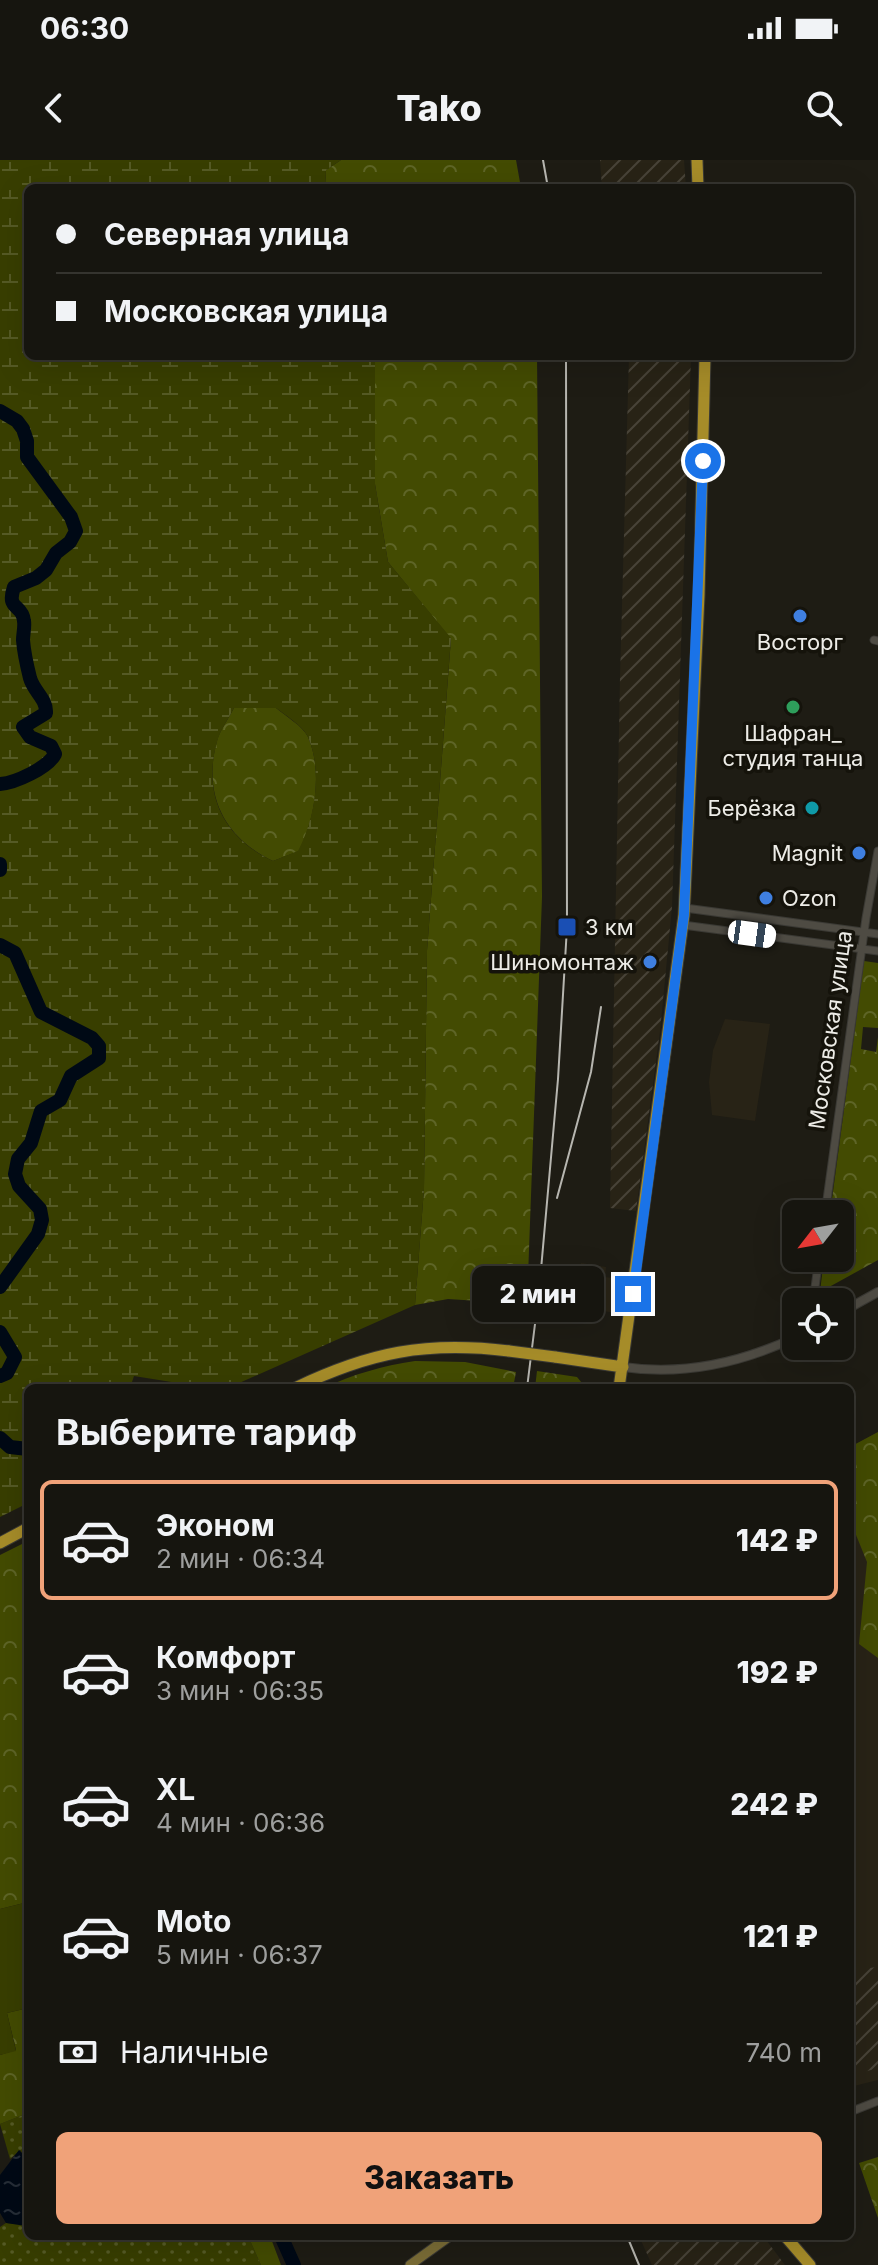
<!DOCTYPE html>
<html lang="ru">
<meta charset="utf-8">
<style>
:root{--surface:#16150f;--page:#1f1e18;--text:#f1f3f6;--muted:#9e9f9e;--line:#35342f;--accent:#f0a279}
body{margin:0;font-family:Inter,sans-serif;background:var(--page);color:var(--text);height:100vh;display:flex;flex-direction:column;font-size:30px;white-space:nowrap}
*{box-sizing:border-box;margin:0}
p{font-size:26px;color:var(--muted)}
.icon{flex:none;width:44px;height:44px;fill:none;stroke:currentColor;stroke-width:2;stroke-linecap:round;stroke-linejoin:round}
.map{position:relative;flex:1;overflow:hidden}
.details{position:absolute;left:24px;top:1224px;width:830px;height:856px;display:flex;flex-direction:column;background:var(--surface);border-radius:12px;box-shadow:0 8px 32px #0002,0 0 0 2px var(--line)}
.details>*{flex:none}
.hud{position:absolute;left:24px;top:24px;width:830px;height:176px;border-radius:12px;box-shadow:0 8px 32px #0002,0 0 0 2px var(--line);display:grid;align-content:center;height:176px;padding:0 32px;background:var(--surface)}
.needle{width:52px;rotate:239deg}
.buttons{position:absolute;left:782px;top:1040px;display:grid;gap:16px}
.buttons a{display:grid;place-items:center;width:72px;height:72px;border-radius:12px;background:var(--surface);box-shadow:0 8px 32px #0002,0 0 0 2px var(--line);font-size:40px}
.end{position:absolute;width:36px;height:36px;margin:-18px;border:10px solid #1a73e8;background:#fff;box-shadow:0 0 0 4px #fff}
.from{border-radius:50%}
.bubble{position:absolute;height:56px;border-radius:12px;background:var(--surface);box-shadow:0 8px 32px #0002,0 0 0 2px var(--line);font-size:26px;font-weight:800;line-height:56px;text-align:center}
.car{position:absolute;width:24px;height:48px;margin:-24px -12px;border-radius:10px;box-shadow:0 0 6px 2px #0007;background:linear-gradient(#fff 24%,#345 0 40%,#fff 0 76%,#345 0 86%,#fff 0)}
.hud b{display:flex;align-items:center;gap:28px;height:76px;font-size:30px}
.hud b+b{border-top:2px solid var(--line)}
.hud i{width:20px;height:20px;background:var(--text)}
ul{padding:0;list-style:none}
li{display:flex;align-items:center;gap:24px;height:120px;margin:0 16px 12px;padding:0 16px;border:4px solid transparent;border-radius:12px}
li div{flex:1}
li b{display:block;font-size:30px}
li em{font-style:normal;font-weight:800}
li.selected{border-color:var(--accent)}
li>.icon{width:72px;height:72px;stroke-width:1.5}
h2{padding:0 32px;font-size:36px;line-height:96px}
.pay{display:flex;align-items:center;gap:20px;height:88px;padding:0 32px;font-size:30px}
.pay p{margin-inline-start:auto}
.primary-button{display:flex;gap:16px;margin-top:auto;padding:16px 32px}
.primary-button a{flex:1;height:92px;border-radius:12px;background:var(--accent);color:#111;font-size:32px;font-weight:800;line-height:92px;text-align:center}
.status{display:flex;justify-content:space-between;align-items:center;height:56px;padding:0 40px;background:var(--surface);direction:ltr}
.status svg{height:22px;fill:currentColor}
header{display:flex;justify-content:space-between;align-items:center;height:104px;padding:0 32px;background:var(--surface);font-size:36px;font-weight:800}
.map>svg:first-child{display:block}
.built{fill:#282316}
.industrial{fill:url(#industrial-furrows)}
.grass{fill:url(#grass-dots)}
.forest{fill:url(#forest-crowns)}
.wetland{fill:url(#wetland-marsh);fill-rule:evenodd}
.garden{fill:#383e00}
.water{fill:url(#water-ripples)}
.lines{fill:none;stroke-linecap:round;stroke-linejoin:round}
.river{stroke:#000915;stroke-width:14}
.minor-casing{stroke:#3a3934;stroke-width:9}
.tertiary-casing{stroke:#3a3934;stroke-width:10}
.secondary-casing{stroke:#3a3934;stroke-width:11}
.primary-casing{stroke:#3a3934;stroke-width:13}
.minor{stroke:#4e4b43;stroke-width:7}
.tertiary{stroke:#4e4b43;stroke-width:8}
.secondary{stroke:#7a6c36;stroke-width:9}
.primary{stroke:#a68c29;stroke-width:11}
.rail{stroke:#b7b6b0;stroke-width:2}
.primary-bridge-casing{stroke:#3a3934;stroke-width:13;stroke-linecap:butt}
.primary-bridge{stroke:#a68c29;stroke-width:11}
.route{stroke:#1a73e8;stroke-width:10}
.shop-dot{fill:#3f7fe0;stroke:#15130b;stroke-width:3}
.leisure-dot{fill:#2e9e5b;stroke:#15130b;stroke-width:3}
.culture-dot{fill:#0f9aa8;stroke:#15130b;stroke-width:3}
.transit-dot{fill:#1a4fb4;stroke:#15130b;stroke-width:3}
.labels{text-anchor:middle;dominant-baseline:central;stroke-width:7;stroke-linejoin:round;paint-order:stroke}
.poi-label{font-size:22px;fill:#edece7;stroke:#15130b;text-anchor:end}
.street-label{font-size:22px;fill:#edece7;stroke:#15130b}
</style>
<div class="status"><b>06:30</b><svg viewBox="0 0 49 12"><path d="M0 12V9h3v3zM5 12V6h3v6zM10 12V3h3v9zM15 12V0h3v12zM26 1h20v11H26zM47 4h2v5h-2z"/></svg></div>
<header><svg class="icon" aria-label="back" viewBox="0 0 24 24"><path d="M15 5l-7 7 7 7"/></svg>Tako<svg class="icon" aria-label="search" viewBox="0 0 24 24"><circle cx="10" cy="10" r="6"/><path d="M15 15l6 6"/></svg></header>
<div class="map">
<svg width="878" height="2105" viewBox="0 0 878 2105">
<defs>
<pattern id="industrial-furrows" width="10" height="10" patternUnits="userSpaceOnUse" patternTransform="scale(2)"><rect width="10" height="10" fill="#282316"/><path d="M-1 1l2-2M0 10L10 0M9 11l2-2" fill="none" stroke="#484338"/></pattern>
<pattern id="grass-dots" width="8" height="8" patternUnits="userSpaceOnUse" patternTransform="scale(2)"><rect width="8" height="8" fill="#383e00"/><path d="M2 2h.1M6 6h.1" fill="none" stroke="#555a25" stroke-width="1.8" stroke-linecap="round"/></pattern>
<pattern id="forest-crowns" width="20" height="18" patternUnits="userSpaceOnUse" patternTransform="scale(2)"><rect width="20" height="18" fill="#434b02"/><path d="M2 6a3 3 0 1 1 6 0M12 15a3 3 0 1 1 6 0" fill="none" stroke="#5e6527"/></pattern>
<pattern id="wetland-marsh" width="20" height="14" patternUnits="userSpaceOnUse" patternTransform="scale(2)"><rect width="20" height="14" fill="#383e00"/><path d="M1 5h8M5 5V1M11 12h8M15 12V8" fill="none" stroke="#555a25"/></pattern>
<pattern id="water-ripples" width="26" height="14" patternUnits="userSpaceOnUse" patternTransform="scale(2)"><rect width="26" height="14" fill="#000915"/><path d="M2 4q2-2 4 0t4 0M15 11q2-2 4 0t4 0" fill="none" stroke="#262d37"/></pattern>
</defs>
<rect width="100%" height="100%" fill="#1e1c14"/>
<path class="built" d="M725,859L770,864L755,961L712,955L709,922L713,890Z
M581,1103L606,1107L605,1117L627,1120L623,1154L575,1147Z
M878,1272V1920L850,1927V1287Z"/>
<path class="industrial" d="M600,0H684L686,28H602Z
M629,196H691L672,747L660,871L636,1051L610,1048L620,518Z
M878,1807V1908L850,1916V1810Z
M639,2076H763L785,2105H652Z"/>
<path class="grass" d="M28,1953V2009L27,1999L20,1990L10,1999L0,1964Z
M6,2063L28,2065V2076H248L261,2105H0V2067Z"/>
<path class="forest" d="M341,0H516L521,28H325L326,10Z
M375,196H537L542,737L527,1144L448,1139L415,1145L424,1029L427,791L451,479L388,402L375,324Z
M234,548H276C285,556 303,566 308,577C323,611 315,659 299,691L273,701C225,678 202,635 217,581C220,570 229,558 234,548Z
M864,801L878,803V868L863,867L861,889L876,892L878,877V1100L820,1132L824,1098H840V1054H830Z
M415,1201L465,1202L516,1212L513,1228H324C354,1214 382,1206 415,1201Z
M537,1211L577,1217L586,1228H535Z
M878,1272V1498L859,1484L867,1402L850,1360V1287Z
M28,1381V1742L0,1749V1395Z
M28,1848V1953L0,1964V1895L16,1890L7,1853Z
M878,1997V2058L859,2003Z
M248,2076H270L281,2105H261Z"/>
<path class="wetland" d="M0,0H341L326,10L325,28H28V196H375V324L388,402L451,478L427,791L424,1029L415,1145L228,1228H209L134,1216L130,1228H28V1343L0,1357ZM234,548H276C285,555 303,566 308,577C323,611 315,659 298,691L273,701C224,678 202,635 217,582C220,570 229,558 234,548Z"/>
<path class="garden" d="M28,1742V1848L7,1853L16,1891L0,1895V1749Z"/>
<path class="water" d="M19,1990L27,1999L28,2009L26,2066L6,2063L0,2053V2015Z"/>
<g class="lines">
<path class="river" d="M0,251L17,261L23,269L27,281V297L71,357L76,371L70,382L56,393L46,410L36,418L14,427C6,451 22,443 24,461C25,467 23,474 23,480C24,493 27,506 30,518C34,532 47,539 46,553L23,567L30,577L51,586L55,594C48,608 15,623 0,624
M0,704V710
M0,785L15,793L41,852L92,878L99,886V898L71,916L60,940L41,951L31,983L18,999L15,1014L19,1026L40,1049L42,1060L38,1074L0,1127
M0,1172L15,1197L7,1213L0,1216
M0,1278L10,1287L28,1289
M281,2076L294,2105"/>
<defs>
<path id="minor" d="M874,480L878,481
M685,748L878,774
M683,765L878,791
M825,1054L866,758L878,691
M813,1142L819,1098
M850,1952L878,1941"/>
<path id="tertiary" d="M840,1153L878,1132
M623,1207C684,1216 741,1203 796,1177"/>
<path id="secondary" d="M410,2105L450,2076"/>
<path id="primary" d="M697,0L698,28
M555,1197L623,1207
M295,1228C370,1192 426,1181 509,1191
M619,1228L684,755L699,435L705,196
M0,1383L28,1368
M785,2076L810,2105"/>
</defs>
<use href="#minor" class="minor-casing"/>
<use href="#tertiary" class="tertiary-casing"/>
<use href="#secondary" class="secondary-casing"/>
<use href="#primary" class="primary-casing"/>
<use href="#minor" class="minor"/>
<use href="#tertiary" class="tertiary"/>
<use href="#secondary" class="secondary"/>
<use href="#primary" class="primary"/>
<path class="rail" d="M543,0L548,28
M557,1038L591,912L601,847
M527,1228L539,1132L558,919L567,767L566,196
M627,2076L639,2105"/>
<defs>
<path id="primary-bridge" d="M509,1191L555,1197"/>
</defs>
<use href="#primary-bridge" class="primary-bridge-casing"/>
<use href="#primary-bridge" class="primary-bridge"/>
</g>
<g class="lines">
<path class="route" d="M633,1134L684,755L703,301"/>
</g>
<g class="shop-dot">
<circle cx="800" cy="456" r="8"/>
<circle cx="859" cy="693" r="8"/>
<circle cx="766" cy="738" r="8"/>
<circle cx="650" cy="802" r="8"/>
</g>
<circle class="leisure-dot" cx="793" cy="547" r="8"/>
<circle class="culture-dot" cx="812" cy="648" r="8"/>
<rect class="transit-dot" x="557" y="757" width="20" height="20" rx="4"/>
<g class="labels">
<g class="poi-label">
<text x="800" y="482" text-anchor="middle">Восторг</text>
<text x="793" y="573" text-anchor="middle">Шафран_<tspan x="793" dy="25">студия танца</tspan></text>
<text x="796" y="648">Берёзка</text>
<text x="843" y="693">Magnit</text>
<text x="782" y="738" text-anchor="start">Ozon</text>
<text x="585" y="767" text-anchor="start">3 км</text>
<text x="634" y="802">Шиномонтаж</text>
</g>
<g class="street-label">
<text transform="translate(830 870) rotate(-82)">Московская улица</text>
</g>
</g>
</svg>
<div class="buttons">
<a><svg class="needle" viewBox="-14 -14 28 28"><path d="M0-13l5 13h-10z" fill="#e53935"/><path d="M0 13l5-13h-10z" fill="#9e9f9e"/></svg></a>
<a><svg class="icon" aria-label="locate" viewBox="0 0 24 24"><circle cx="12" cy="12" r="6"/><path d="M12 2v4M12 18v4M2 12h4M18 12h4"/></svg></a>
</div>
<i class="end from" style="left:703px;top:301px"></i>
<i class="end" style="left:633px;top:1134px"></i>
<div class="bubble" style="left:472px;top:1106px;width:132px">2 мин</div>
<i class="car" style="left:752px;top:774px;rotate:98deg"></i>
<div class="hud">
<b><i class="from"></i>Северная улица</b>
<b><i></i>Московская улица</b>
</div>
<section class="details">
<h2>Выберите тариф</h2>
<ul>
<li class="selected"><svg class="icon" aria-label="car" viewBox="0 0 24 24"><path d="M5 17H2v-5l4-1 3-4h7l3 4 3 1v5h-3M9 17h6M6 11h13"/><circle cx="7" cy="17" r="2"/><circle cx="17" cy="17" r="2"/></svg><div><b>Эконом</b><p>2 мин · 06:34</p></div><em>142 ₽</em></li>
<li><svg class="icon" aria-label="car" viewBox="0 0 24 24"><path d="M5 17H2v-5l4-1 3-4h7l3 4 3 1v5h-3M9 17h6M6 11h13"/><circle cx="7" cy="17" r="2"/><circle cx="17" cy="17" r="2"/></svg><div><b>Комфорт</b><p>3 мин · 06:35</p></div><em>192 ₽</em></li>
<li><svg class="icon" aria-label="car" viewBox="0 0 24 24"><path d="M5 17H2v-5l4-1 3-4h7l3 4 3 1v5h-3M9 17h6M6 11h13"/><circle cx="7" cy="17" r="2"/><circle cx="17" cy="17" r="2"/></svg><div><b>XL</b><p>4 мин · 06:36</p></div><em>242 ₽</em></li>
<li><svg class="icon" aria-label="car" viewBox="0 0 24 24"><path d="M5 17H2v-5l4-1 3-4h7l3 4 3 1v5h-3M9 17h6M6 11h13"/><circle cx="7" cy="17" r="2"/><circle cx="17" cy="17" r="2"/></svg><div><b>Moto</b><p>5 мин · 06:37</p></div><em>121 ₽</em></li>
</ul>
<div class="pay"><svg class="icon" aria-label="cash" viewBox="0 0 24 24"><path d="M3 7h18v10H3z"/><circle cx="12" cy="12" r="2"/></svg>Наличные<p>740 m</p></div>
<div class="primary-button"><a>Заказать</a></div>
</section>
</div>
